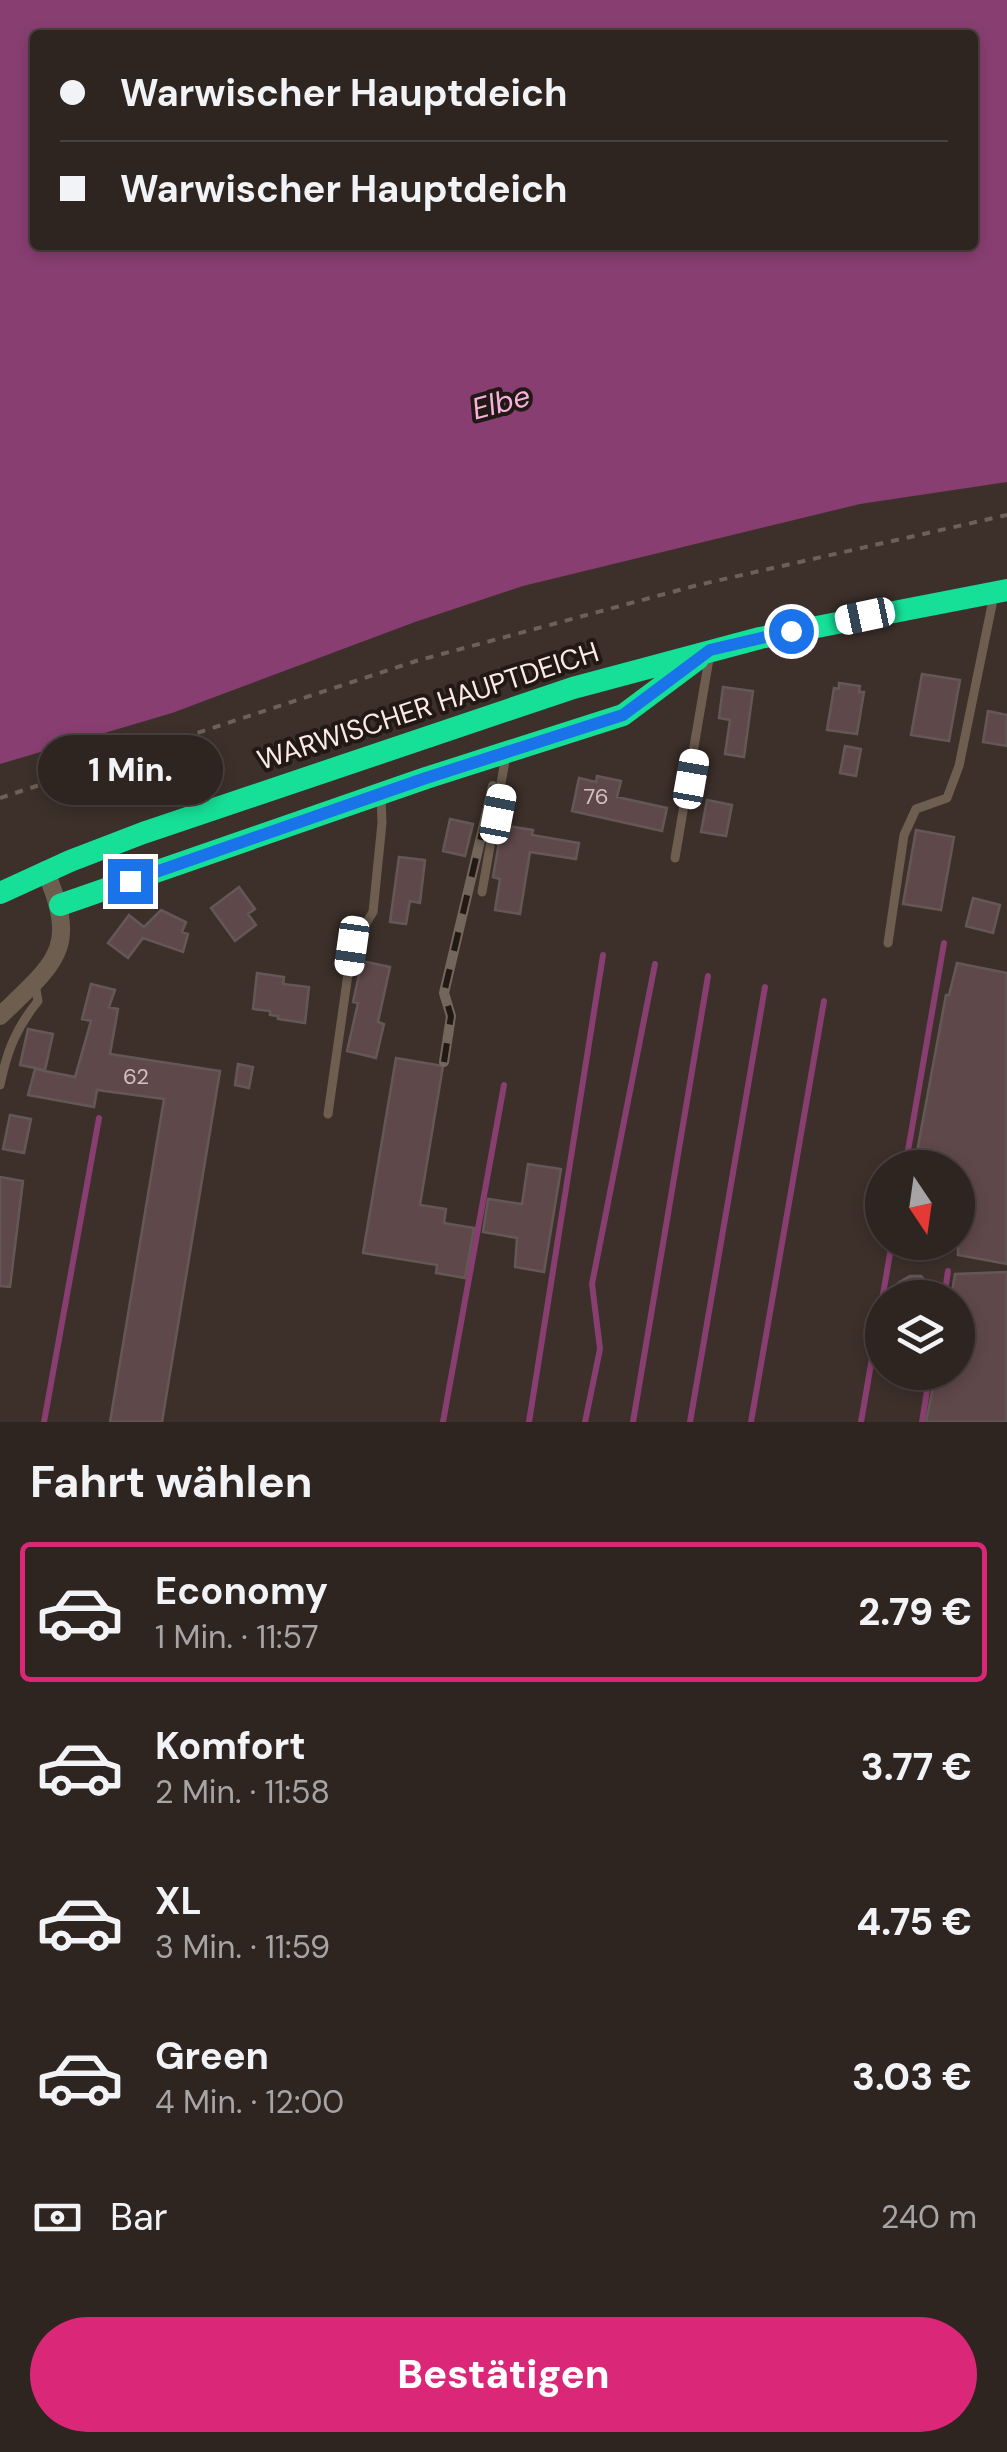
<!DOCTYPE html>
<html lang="de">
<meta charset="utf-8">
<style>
:root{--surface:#2e2420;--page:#362c29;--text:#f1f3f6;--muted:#a7a4a5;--line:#49413e;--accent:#db2777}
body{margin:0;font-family:"DM Sans",sans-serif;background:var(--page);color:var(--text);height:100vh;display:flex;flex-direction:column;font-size:38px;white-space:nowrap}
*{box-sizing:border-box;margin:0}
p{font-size:32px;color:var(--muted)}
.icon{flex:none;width:55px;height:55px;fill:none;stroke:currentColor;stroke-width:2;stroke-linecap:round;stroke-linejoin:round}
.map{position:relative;height:1422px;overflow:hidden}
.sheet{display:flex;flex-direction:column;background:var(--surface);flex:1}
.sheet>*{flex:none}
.top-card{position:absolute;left:30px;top:30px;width:948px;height:220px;border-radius:10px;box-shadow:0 5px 15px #0003,0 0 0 2px var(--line);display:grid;align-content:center;height:220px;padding:0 30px;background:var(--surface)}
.needle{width:65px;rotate:167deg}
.buttons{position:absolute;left:865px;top:1150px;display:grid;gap:20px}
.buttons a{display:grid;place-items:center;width:110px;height:110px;border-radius:50%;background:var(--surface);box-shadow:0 5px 15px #0003,0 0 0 2px var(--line);font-size:50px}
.end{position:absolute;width:45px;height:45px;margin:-22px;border:12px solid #1a73e8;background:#fff;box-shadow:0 0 0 5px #fff}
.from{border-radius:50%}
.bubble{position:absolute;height:70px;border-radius:35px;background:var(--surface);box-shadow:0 5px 15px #0003,0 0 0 2px var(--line);font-size:32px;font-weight:800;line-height:70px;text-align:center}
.car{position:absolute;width:30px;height:60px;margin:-30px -15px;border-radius:12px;box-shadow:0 0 8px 2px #0007;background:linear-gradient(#fff 24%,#345 0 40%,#fff 0 76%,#345 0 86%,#fff 0)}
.top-card b{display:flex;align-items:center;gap:35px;height:95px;font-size:38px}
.top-card b+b{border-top:2px solid var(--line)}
.top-card i{width:25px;height:25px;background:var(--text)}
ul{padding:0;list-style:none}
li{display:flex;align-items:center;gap:30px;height:140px;margin:0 20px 15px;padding:0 10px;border:5px solid transparent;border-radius:10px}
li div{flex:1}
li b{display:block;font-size:38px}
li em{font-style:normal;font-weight:800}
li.active{border-color:var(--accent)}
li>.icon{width:90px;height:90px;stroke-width:1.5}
h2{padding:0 30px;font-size:45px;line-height:120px}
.pay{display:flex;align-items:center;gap:25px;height:110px;padding:0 30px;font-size:38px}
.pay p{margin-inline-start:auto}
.action{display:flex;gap:20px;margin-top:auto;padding:20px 30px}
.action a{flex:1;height:115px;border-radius:60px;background:var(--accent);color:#fff;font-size:40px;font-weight:800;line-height:115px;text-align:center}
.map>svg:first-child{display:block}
.water{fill:#883e71;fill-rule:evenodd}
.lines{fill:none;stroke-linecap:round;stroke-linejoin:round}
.stream{stroke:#883e71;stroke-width:6}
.building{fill:#5f484a;stroke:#645856;stroke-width:2.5}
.path{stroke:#6d6056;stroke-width:4;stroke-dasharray:8 8;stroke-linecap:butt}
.lane{stroke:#6d5e50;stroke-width:9}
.street{stroke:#6d5e50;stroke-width:18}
.fast{stroke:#16e098;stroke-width:22}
.rail-casing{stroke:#73665b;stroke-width:10}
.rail{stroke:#221814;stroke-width:6;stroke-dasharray:19;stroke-linecap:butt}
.route{stroke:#1a73e8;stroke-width:12}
.labels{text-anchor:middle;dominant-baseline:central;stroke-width:8;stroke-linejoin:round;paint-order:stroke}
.number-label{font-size:22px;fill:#d4c2be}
.street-label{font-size:28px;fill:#fbeae5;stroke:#221814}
.water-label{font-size:30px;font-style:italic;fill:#f4b1dd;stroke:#221814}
</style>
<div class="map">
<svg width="1007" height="1422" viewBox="0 0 1007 1422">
<rect width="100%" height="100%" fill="#3d302b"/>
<path class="water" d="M0,0H1007V482L860,504L523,586L415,622L172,713L0,764ZM35,35H972V245H35Z"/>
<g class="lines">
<path class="stream" d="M905,1168L944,943
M944,1298L948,1271
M44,1422L99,1118
M443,1422L504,1085
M529,1422L603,955
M585,1422L600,1349L592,1284L655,964
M633,1422L708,976
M690,1422L765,987
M751,1422L824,1001
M861,1422L892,1242
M922,1422L930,1372"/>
</g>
<path class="building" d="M922,674L960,680L949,741L911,735Z
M839,683L860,686L859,692H864L857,734L827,730L834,688L839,689Z
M723,687L753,691L744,757L725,754L730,720L719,718Z
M988,711L1007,715V746L983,742Z
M845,746L861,749L856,776L840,773Z
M597,776L621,781L617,797L667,808L662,831L572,811L579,778L596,782Z
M707,800L732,805L726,836L701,832Z
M450,819L473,824L465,856L443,851Z
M502,825L533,830L532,835L579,843L576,859L530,852L520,914L495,910L500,879L493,877Z
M916,830L954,837L941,910L903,904Z
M399,857L425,860L420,903L410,901L406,924L390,922Z
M239,887L255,909L248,914L256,925L235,941L211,908Z
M973,898L1000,905L993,933L966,926Z
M161,910L186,922L182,932L188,934L183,952L143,938L128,958L108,943L129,915L144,927Z
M362,961L390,967L378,1022L384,1024L376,1058L347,1051L358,1003L353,1002Z
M957,963L1007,973V1264L958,1255V1168H914L946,995H949Z
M257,973L284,977L283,984L309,987L305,1023L278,1019V1016L270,1015V1011L253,1009Z
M91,984L115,990L109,1007L118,1009L110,1054L220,1071L162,1422H110L164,1099L97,1090L94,1107L28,1095L35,1069L75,1077L91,1021L82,1019Z
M28,1029L53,1034L45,1070L20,1065Z
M396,1058L443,1066L420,1205L446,1209L444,1223L474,1228L465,1278L436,1273L437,1265L363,1253Z
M238,1064L253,1067L249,1088L235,1085Z
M10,1115L31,1119L24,1153L3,1149Z
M528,1164L561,1169L544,1272L515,1267L517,1238L483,1232L488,1199L522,1204Z
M0,1177L23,1181L10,1287L0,1286Z
M1007,1272V1422H926L936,1372H958V1298H951L955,1274Z
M910,1276H921L941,1298H889L898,1283Z"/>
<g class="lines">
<path class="path" d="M0,798L416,661L698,585L1007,515"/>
<path class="lane" d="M675,858L710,653
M482,892L506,755
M888,943L904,835L916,809L947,798L959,766L994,595
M0,1085C7,1051 16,1028 38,1001L35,984
M328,1114L352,946L373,912L382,823L381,796"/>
<path class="street" d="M0,1016C57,961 79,949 45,870"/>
<path class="fast" d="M0,893L70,861L143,833L573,688L760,638L1007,590
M60,905L426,778L623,715L698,659"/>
<defs>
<path id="rail" d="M444,1062L451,1016L444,993L493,786"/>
</defs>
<use href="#rail" class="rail-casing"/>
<use href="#rail" class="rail"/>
</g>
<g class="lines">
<path class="route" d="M130,881L426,778L623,715L710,650L791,631"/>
</g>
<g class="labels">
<g class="number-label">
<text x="596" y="796">76</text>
<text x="136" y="1076">62</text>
</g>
<g class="street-label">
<text transform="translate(428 706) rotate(-18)">WARWISCHER HAUPTDEICH</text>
</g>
<g class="water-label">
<text transform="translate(501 402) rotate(-15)">Elbe</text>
</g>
</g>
</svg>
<div class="buttons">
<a><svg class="needle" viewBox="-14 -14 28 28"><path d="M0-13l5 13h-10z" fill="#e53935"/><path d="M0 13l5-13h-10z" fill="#a7a4a5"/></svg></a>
<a><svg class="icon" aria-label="layers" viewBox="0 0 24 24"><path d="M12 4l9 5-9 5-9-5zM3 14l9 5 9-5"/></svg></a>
</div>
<i class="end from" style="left:791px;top:631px"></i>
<i class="end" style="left:130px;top:881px"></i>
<div class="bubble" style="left:38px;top:735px;width:185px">1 Min.</div>
<i class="car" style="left:865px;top:616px;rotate:258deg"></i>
<i class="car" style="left:691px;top:779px;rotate:10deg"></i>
<i class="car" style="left:498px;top:814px;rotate:11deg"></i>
<i class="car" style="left:352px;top:946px;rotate:188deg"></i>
<div class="top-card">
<b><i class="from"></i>Warwischer Hauptdeich</b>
<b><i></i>Warwischer Hauptdeich</b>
</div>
</div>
<section class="sheet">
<h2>Fahrt wählen</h2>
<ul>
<li class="active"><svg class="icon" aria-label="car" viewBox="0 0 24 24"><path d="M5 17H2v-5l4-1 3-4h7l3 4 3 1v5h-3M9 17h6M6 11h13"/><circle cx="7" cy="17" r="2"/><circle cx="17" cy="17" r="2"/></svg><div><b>Economy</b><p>1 Min. · 11:57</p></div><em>2.79 €</em></li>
<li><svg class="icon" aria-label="car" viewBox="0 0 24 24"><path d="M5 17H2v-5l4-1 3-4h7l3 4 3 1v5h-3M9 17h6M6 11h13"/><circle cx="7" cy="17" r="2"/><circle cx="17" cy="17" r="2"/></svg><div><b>Komfort</b><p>2 Min. · 11:58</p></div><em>3.77 €</em></li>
<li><svg class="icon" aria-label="car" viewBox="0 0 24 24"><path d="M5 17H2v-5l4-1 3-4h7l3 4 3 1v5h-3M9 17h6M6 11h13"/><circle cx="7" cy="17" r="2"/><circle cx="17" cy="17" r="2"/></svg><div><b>XL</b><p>3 Min. · 11:59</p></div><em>4.75 €</em></li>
<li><svg class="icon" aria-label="car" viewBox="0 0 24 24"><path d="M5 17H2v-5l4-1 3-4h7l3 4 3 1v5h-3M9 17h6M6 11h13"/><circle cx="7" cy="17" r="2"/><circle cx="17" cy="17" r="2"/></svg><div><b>Green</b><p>4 Min. · 12:00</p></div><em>3.03 €</em></li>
</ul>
<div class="pay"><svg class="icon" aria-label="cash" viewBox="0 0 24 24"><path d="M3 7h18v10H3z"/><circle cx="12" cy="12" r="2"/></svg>Bar<p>240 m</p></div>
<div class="action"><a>Bestätigen</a></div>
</section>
